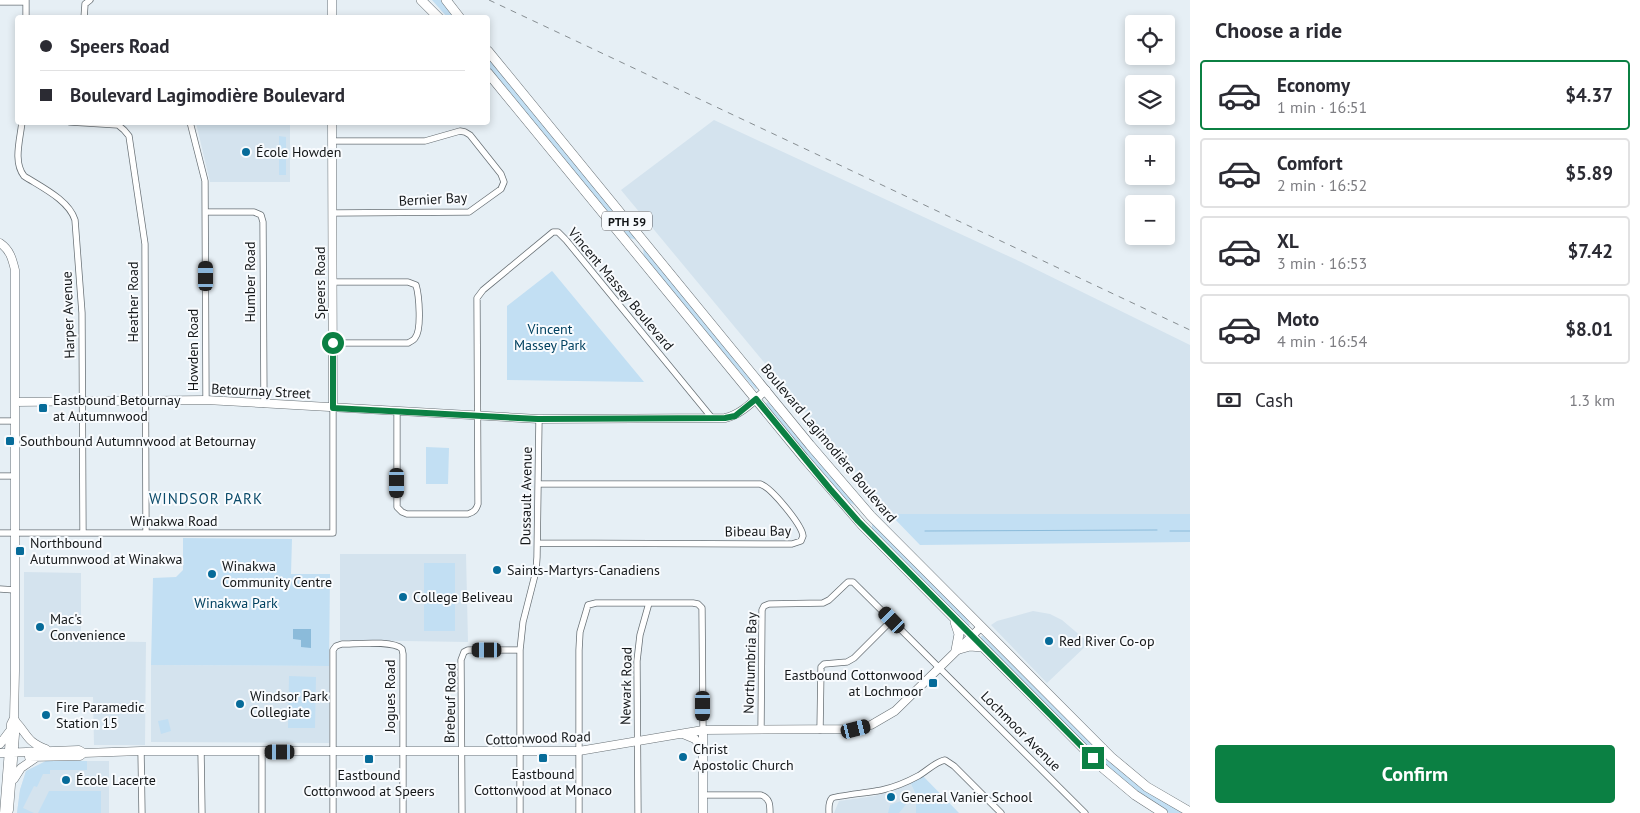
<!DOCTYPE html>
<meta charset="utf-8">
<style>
:root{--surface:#fff;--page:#f7f7f7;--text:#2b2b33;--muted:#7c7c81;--line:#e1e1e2;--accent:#0b8043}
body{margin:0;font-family:"PT Sans",sans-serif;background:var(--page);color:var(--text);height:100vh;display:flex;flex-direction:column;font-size:19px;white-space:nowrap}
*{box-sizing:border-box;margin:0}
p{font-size:16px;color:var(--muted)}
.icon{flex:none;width:28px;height:28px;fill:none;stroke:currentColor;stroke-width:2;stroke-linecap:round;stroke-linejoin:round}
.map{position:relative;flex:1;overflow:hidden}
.sheet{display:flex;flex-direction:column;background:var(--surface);width:450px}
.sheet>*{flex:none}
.banner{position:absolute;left:15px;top:15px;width:475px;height:110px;border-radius:5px;box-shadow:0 2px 8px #0003;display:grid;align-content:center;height:110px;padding:0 25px;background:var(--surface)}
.buttons{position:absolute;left:1125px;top:15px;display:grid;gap:10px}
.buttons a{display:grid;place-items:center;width:50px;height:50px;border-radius:5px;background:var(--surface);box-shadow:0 2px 8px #0003;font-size:25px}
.end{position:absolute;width:22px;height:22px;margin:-11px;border:6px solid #0b8043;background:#fff;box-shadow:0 0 0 2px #fff}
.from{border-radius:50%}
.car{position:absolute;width:15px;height:30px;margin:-15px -8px;border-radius:6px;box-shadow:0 0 4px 1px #0007;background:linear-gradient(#222 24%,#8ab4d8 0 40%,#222 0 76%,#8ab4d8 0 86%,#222 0)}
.banner b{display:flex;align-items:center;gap:18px;height:48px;font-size:19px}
.banner b+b{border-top:1px solid var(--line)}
.banner i{width:12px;height:12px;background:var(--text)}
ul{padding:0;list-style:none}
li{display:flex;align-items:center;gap:15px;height:70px;margin:0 10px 8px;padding:0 15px;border:2px solid var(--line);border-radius:5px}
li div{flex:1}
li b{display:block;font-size:19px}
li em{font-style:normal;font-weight:800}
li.selected{border-color:var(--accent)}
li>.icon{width:45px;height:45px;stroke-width:1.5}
h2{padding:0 25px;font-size:22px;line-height:60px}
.pay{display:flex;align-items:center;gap:12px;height:55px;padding:0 25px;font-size:19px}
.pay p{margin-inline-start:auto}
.action{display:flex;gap:10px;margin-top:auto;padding:10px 25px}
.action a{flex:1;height:58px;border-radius:5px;background:var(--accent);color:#fff;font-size:20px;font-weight:800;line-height:58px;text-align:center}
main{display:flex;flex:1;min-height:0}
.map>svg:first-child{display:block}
.built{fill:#d4e3ee}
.green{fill:#c2dff3}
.water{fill:#8bbbda}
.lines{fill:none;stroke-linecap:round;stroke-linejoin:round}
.stream{stroke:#8bbbda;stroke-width:1}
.street-casing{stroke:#697176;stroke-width:7}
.secondary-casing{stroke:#697176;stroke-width:9}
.primary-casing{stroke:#697176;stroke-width:10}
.street{stroke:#fff;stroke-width:5.5}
.secondary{stroke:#fff;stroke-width:8}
.primary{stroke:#fff;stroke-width:9}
.rail{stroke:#878e92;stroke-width:1;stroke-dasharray:6 6;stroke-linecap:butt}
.route{stroke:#0b8043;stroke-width:6}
.poi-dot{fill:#066b99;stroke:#f8fbfe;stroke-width:2}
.labels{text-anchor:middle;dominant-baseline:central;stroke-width:4;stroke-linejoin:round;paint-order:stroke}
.shield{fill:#f8fbfe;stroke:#585b5e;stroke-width:1}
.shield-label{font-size:12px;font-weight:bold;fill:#141719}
.poi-label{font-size:14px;fill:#141719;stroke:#f8fbfe;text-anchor:start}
.street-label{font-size:14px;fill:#141719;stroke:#f8fbfe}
.park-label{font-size:14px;fill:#014160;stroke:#f8fbfe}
.neighbourhood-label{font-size:15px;letter-spacing:1px;fill:#0b4b6a;stroke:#f8fbfe}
</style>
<main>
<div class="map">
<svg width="1190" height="813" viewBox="0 0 1190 813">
<rect width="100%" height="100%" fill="#e6eff5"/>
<path class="built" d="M714,120L1021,262L1190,345V514H890L621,190Z
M196,123H290V182H210Z
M340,554H466L468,642L340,640Z
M24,572L81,573V641L146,642L145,745H94L93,697H24Z
M1033,611L1050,614L1062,620L1089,643L1047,683L991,625L997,621Z
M151,665L329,666V743L151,742Z
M46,761H109V813H17L20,790L26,771Z
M910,782L916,795V813H834L839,801L875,796Z"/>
<path class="green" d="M432,0H442L456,17H447Z
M488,56L637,240L630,238L590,192L488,67Z
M279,136L286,137V175H279Z
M643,248L753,379L757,388L756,390L710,338L644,257Z
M552,271L553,272L644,382L507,380V306Z
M767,402L769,403L801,442L856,503L855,505L850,503L828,481L771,413L766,404Z
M426,447L449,448L448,484H426Z
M890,514H1190V542L920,545Z
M872,524H873L966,617L970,625H968C936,593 902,563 872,530Z
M183,538L292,539L291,574H330L329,666L151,665L153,578L176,577L183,570Z
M424,563H455V631H424Z
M981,636H983L1083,734L1185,813H1169L1116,776L984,644Z
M289,676L316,677L315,728H288Z
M168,719L171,731L161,734L158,721Z
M46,761H87V770H50V774H43L37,787L34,786L23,808L34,813H17L20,790L26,771Z
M923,776L959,813H916V795L910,782Z
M49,791H101V813H38Z
M907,799L908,802L899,813H888L890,805Z"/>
<path class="water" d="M293,629H311V648L301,647V640L293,639Z"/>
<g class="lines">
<path class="stream" d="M925,531L1157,530
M1170,531H1190"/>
<defs>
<path id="street" d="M26,0V18
M0,2H26
M84,18L85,4L90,0
M22,122C20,140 13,162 24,176C41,187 69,200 75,220L82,313L83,533
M70,122L118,125L124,130L129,136L145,244L146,533
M190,122L205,181L206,400
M332,141H425L460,131L465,132L470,135L501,174L504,182L501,189L469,212L333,213
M206,212H254L261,215L263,222L264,404
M333,282H408L416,285C419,295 422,330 415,338C414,340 410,342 408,343H333
M397,411V507L402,512L407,514H468C474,512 476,510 478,504L477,298L483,290L553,232H558L566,240L712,418
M0,421H15
M0,476H14
M0,533H333V408
M538,543L792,544L801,541L803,536C802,525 771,487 760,484H539
M0,589L15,590
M761,729L762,610L764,606L769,604L823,603L829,600L848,582H853L1085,813
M820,730L821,667L824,664L847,662L854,658L892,620
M141,751L142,813
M201,751L202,813
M262,752V813
M703,795H761C770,798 770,805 770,813
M333,813V650L336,646L342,644C356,644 393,640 402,649L403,654V813
M462,813L461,660L464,652L468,650H520
M520,813V650L523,622L536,571L537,557L539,419
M579,813V650L580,632L588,605L596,603H693L698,604L702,608L703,730
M638,813L637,661L640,635L649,603
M829,813C829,808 828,802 832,798C835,796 874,792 882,790C895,787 907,782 918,776C927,771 935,762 945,760L954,766L1001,813"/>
<path id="secondary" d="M332,0V18
M332,122L333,408
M0,243C10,250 12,258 15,270V671L14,718L11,724L4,813
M15,402L206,400L539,419L725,418C742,414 753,401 766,390
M16,722C28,735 27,742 46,749
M683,734L695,739L702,749
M0,744L9,732
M0,753L79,750L84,753L141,751H579L703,730L856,729L871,725L895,711L981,627
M29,757L80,756L84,753
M14,779L21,768L37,757
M9,810L16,722L14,718
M703,813V730"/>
<path id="primary" d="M421,0L439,18
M446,0L460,18
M488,51L810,445L871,516L1111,757L1147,787L1190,812
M488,73L804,458L862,525L1104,769L1135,795L1163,813
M955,622L959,634L956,650
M956,650L970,646L982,647"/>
</defs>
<use href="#street" class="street-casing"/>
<use href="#secondary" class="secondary-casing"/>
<use href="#primary" class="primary-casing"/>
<use href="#street" class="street"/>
<use href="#secondary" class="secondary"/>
<use href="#primary" class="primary"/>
<path class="rail" d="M489,0L1190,330"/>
</g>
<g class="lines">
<path class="route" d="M333,343V408L538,419L725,418L735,416L756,399L830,489L858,521L1093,758"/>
</g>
<g class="poi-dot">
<circle cx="246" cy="152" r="5"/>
<rect x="38" y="403" width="10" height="10" rx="2.5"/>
<rect x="5" y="436" width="10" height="10" rx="2.5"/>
<rect x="15" y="546" width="10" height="10" rx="2.5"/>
<circle cx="497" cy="570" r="5"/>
<circle cx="212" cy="574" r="5"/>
<circle cx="403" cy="597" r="5"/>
<circle cx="40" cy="627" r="5"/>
<circle cx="1049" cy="641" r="5"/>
<rect x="928" y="678" width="10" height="10" rx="2.5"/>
<circle cx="240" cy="704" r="5"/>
<circle cx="46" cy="715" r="5"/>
<circle cx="683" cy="757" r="5"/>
<rect x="538" y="753" width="10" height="10" rx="2.5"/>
<rect x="364" y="754" width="10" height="10" rx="2.5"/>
<circle cx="66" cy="780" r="5"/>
<circle cx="891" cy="797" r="5"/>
</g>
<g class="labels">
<rect class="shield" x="602" y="211.5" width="50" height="19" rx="4"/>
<g class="shield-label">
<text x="627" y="221">PTH 59</text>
</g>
<g class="poi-label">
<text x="256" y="152">École Howden</text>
<text x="53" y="400">Eastbound Betournay<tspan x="53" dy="16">at Autumnwood</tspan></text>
<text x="20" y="441">Southbound Autumnwood at Betournay</text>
<text x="30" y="543">Northbound<tspan x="30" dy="16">Autumnwood at Winakwa</tspan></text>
<text x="222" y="566">Winakwa<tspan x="222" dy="16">Community Centre</tspan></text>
<text x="507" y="570">Saints-Martyrs-Canadiens</text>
<text x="413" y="597">College Beliveau</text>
<text x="50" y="619">Mac's<tspan x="50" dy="16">Convenience</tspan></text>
<text x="1059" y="641">Red River Co-op</text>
<text x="923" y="675" text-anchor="end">Eastbound Cottonwood<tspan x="923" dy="16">at Lochmoor</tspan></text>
<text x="250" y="696">Windsor Park<tspan x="250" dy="16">Collegiate</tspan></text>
<text x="56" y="707">Fire Paramedic<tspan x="56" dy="16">Station 15</tspan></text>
<text x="693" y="749">Christ<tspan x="693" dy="16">Apostolic Church</tspan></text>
<text x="543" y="774" text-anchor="middle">Eastbound<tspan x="543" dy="16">Cottonwood at Monaco</tspan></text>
<text x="369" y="775" text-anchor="middle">Eastbound<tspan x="369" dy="16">Cottonwood at Speers</tspan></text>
<text x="76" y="780">École Lacerte</text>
<text x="901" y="797">General Vanier School</text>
</g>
<g class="street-label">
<text transform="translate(433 199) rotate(-3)">Bernier Bay</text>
<text transform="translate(250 282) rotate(-90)">Humber Road</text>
<text transform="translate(320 283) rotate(-90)">Speers Road</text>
<text transform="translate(621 289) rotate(50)">Vincent Massey Boulevard</text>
<text transform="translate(133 302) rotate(-90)">Heather Road</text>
<text transform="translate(68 315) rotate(-92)">Harper Avenue</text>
<text transform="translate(193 350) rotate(-90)">Howden Road</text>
<text transform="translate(261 391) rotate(3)">Betournay Street</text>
<text transform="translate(829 443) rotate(50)">Boulevard Lagimodière Boulevard</text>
<text transform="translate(526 496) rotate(-89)">Dussault Avenue</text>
<text x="174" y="521">Winakwa Road</text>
<text transform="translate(758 531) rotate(-1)">Bibeau Bay</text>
<text transform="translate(750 663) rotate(-88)">Northumbria Bay</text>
<text transform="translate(626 686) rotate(-89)">Newark Road</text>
<text transform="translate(390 696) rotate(-90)">Jogues Road</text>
<text transform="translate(450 703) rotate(-89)">Brebeuf Road</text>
<text transform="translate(1021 731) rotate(45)">Lochmoor Avenue</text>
<text transform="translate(538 738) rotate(-2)">Cottonwood Road</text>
</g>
<g class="park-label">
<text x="550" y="329">Vincent<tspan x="550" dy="16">Massey Park</tspan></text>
<text x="236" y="603">Winakwa Park</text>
</g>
<g class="neighbourhood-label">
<text x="206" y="498">WINDSOR PARK</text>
</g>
</g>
</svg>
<div class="buttons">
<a><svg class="icon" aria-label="locate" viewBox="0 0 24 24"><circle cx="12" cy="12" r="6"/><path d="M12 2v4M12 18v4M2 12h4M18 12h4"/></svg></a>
<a><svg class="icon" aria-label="layers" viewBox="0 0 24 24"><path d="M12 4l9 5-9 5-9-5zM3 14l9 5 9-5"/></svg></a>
<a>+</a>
<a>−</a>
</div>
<i class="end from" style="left:333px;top:343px"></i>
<i class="end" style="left:1093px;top:758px"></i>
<i class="car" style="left:206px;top:276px;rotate:0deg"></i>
<i class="car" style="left:397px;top:483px;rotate:180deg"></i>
<i class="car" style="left:892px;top:620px;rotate:316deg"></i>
<i class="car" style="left:487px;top:650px;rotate:270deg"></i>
<i class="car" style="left:703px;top:706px;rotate:180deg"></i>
<i class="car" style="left:856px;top:729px;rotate:76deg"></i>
<i class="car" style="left:280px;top:752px;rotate:270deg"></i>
<div class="banner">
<b><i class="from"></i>Speers Road</b>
<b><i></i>Boulevard Lagimodière Boulevard</b>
</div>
</div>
<section class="sheet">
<h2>Choose a ride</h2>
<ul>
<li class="selected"><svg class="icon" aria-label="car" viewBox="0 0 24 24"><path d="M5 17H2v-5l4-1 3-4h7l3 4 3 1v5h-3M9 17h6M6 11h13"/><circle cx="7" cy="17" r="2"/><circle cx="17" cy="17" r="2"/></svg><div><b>Economy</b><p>1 min · 16:51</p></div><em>$4.37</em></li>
<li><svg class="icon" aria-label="car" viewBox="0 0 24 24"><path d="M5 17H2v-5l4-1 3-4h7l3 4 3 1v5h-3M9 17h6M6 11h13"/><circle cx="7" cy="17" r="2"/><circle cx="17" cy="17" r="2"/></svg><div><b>Comfort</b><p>2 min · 16:52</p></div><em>$5.89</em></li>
<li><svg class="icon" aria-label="car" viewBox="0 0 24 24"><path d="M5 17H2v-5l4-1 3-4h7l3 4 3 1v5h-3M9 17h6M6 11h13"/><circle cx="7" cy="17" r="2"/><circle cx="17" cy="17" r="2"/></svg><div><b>XL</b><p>3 min · 16:53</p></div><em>$7.42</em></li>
<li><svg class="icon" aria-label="car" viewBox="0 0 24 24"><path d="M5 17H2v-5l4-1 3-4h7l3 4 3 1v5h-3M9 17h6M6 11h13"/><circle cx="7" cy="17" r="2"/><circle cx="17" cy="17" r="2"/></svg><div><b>Moto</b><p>4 min · 16:54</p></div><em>$8.01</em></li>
</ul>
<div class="pay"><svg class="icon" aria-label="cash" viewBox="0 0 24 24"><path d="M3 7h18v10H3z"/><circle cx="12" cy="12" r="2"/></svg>Cash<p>1.3 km</p></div>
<div class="action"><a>Confirm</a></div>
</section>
</main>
